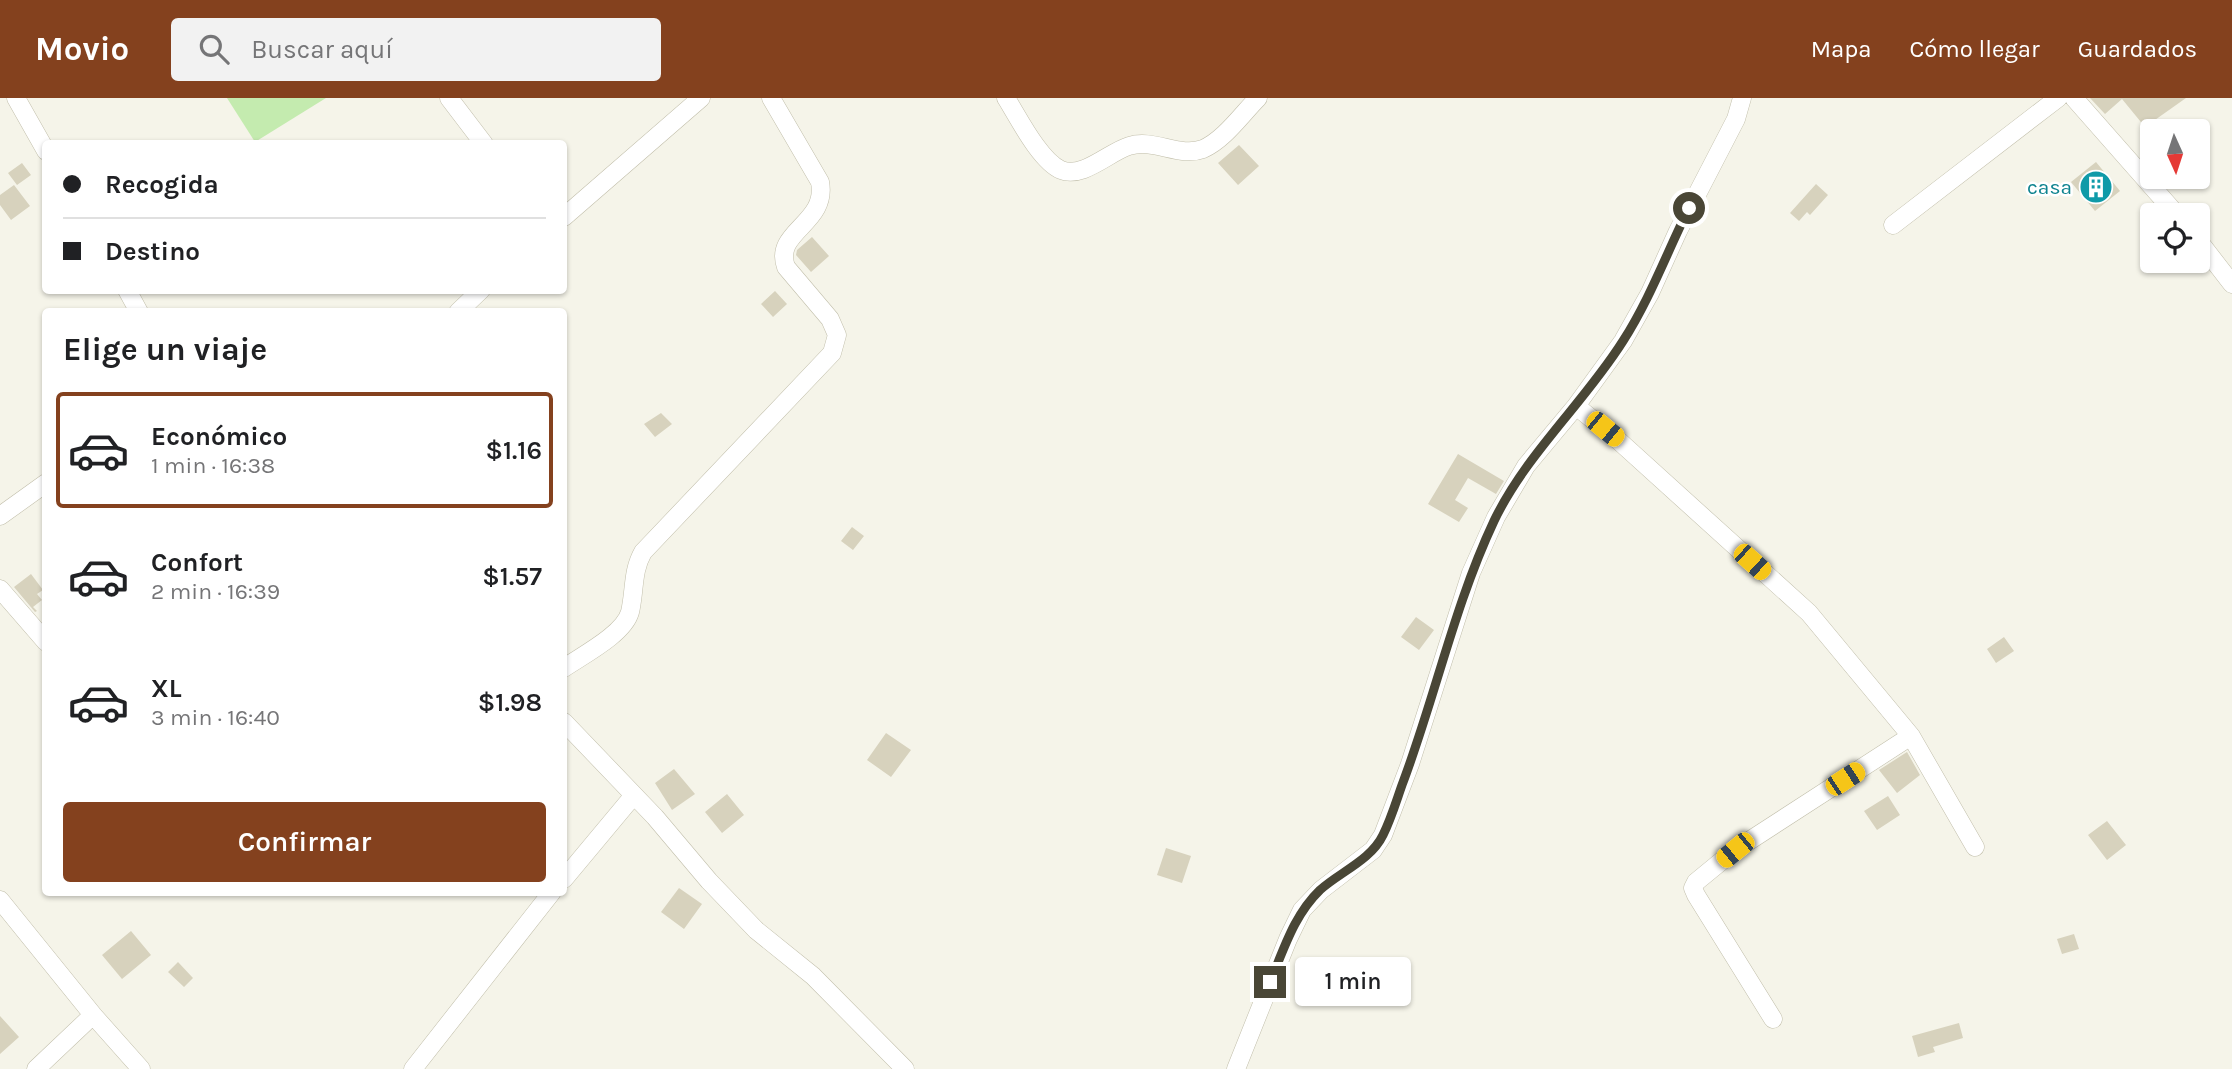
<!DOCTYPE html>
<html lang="es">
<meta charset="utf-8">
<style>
:root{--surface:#fff;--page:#f2f2f2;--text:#202124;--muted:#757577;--line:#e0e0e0;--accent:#84411e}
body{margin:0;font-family:Karla,sans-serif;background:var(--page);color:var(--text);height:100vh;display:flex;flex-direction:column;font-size:26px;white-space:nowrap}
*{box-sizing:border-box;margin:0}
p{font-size:23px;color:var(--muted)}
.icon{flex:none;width:38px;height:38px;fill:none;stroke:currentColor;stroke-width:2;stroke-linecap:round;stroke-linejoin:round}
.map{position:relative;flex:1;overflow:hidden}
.details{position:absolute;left:42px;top:210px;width:525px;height:588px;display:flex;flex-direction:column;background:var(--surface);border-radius:7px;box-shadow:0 2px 5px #0004}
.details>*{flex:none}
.banner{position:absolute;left:42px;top:42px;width:525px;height:154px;border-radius:7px;box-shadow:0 2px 5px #0004;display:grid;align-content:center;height:154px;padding:0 21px;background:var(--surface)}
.needle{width:46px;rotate:177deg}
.tools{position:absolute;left:2140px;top:21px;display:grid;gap:14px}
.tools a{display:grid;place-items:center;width:70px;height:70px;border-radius:7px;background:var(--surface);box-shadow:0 2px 5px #0004;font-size:35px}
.end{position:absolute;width:32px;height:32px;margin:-16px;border:9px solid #494636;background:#fff;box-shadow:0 0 0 4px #fff}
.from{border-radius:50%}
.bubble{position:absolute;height:49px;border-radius:7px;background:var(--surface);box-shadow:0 2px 5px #0004;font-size:23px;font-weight:600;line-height:49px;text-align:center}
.car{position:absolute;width:21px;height:42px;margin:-21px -10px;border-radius:9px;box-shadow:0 0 5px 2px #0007;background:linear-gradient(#f5c518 24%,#345 0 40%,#f5c518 0 76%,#345 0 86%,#f5c518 0)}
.banner b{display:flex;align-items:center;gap:24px;height:66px;font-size:26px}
.banner b+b{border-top:2px solid var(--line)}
.banner i{width:18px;height:18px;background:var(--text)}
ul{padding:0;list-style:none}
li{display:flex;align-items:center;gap:21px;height:116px;margin:0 14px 10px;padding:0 7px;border:4px solid transparent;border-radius:7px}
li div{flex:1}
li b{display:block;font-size:26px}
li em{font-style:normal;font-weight:600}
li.selected{border-color:var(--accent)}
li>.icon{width:63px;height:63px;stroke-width:1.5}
h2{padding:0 21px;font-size:32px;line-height:84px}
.action{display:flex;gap:14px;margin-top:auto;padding:14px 21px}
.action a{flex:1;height:80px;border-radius:7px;background:var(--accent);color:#fff;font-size:28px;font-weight:600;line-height:80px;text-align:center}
header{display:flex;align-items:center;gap:42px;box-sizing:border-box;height:98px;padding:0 35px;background:var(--accent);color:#fff}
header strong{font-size:33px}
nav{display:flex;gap:38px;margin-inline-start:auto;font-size:24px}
.search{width:490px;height:63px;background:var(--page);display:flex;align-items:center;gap:18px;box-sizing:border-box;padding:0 24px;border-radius:7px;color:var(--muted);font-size:26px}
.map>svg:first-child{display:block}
.green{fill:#c4ebaf}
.building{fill:#d7d2bd}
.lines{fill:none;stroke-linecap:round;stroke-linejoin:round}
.street-casing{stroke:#c1beaa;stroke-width:19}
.street{stroke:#fff;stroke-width:18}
.route{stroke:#494636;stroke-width:9}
.labels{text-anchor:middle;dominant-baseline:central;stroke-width:5;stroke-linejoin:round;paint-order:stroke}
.culture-label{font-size:21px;fill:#0d838f;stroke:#fff;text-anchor:end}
</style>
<header>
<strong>Movio</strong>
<div class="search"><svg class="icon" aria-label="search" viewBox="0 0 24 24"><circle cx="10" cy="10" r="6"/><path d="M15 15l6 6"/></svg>Buscar aquí</div>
<nav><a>Mapa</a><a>Cómo llegar</a><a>Guardados</a></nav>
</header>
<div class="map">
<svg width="2232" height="971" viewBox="0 0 2232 971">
<rect width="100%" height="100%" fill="#f5f4e9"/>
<path class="green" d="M227,0H326L255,44Z"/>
<path class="building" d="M2090,0H2186L2145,29L2122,1L2105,16Z
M1239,47L1259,68L1238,87L1218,65Z
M2096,64L2120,93L2095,113L2071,84Z
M22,65L31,77L17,87L8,75Z
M1816,86L1828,97L1810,117L1807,114L1799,123L1790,115Z
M14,87L30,108L11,122L0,107V97Z
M812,139L829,158L811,174L796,157L797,152Z
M775,193L787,206L773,219L761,206Z
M661,315L672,326L655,339L644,326Z
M1458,356L1504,383L1496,396L1468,380L1455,402L1468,410L1459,424L1428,406Z
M852,429L864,438L853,452L841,443Z
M31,476L43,492L37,496L42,502L33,509L37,513L35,514L14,489Z
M1416,519L1434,532L1419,552L1401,539Z
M2004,539L2014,553L1996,565L1987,551Z
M886,635L911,652L891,679L867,662Z
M1907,654L1920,677L1897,695L1879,672Z
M674,671L695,696L672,712L655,685Z
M727,696L744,717L722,735L705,714Z
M1888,698L1900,717L1877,732L1864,713Z
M2107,723L2126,747L2107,762L2088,737Z
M1166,750L1191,758L1182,785L1157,777Z
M679,790L702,806L684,831L661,814Z
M131,833L151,857L122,881L102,857Z
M2074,836L2079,851L2062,856L2057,841Z
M178,864L193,880L184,889L168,874Z
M0,918L19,939L0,956Z
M1959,925L1963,940L1933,949L1935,954L1918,959L1912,938Z"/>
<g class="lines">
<defs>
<path id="street" d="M16,0L46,53
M449,0L484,46
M1006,0C1018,19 1040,63 1061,72C1083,81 1109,54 1129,48C1154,40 1179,60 1203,51C1224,42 1242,16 1258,0
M2074,0L2177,117
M564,119L701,0
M1893,127L2058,0
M2198,142L2232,186
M127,192L139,214
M458,214L481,192
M1576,308L1619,343L1809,515L1911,638L1975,749
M0,418L46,385
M0,491L46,544
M564,570C583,557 624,536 630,514C635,493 632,473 643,454L832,255L837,237L830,221L786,169C773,133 828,126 820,84L771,0
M564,624L655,719L709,783L756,832L813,878L905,971
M564,781L634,697
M0,802L93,917L141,971
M1773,921L1696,797L1693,790L1696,784L1735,752L1911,638
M36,971L93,917
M413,971L552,794
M1236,971L1288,841L1302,812L1321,792L1373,752L1383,737L1410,666L1471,475L1496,419L1526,368L1576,308L1623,243L1650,195L1678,133L1736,21L1742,0"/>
</defs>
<use href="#street" class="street-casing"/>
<use href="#street" class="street"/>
</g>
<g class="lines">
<path class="route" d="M1270,884C1284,851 1294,817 1320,792C1340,774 1371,762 1383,737C1391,721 1396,704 1402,687C1435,600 1454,508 1494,423C1526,356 1584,305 1623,243C1650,201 1667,154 1689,110"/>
</g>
<defs>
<symbol id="building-disc" viewBox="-11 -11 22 22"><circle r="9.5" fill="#0f9aa8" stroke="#fff"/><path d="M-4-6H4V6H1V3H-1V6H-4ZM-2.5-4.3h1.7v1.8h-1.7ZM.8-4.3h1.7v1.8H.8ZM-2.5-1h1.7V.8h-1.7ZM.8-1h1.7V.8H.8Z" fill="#fff"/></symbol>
</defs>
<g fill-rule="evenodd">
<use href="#building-disc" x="2077" y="70" width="38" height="38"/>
</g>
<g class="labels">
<g class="culture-label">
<text x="2072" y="89">casa</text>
</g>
</g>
</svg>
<div class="tools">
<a><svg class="needle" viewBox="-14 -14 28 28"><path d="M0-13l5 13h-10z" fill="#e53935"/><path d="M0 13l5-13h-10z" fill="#757577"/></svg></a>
<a><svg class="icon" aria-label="locate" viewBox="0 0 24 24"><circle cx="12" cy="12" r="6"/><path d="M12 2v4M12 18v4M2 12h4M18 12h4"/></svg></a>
</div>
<i class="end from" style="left:1689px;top:110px"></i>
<i class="end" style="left:1270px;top:884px"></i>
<div class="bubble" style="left:1295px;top:859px;width:116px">1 min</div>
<i class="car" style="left:1605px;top:331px;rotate:129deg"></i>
<i class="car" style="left:1752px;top:464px;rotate:132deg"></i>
<i class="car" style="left:1845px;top:681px;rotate:57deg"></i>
<i class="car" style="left:1735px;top:752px;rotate:231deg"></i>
<div class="banner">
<b><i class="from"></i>Recogida</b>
<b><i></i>Destino</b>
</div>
<section class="details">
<h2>Elige un viaje</h2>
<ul>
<li class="selected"><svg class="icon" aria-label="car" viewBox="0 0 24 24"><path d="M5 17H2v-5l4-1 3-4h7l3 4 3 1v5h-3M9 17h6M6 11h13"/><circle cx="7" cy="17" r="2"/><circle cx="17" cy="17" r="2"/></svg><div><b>Económico</b><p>1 min · 16:38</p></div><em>$1.16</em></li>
<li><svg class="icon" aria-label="car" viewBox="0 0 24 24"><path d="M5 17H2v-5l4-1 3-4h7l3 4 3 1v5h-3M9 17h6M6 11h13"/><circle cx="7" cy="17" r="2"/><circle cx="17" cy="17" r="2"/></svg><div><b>Confort</b><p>2 min · 16:39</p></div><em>$1.57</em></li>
<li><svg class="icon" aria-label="car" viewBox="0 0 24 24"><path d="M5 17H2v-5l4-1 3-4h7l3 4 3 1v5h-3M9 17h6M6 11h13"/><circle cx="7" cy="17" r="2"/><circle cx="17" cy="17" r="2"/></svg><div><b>XL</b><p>3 min · 16:40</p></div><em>$1.98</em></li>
</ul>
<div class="action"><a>Confirmar</a></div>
</section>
</div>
